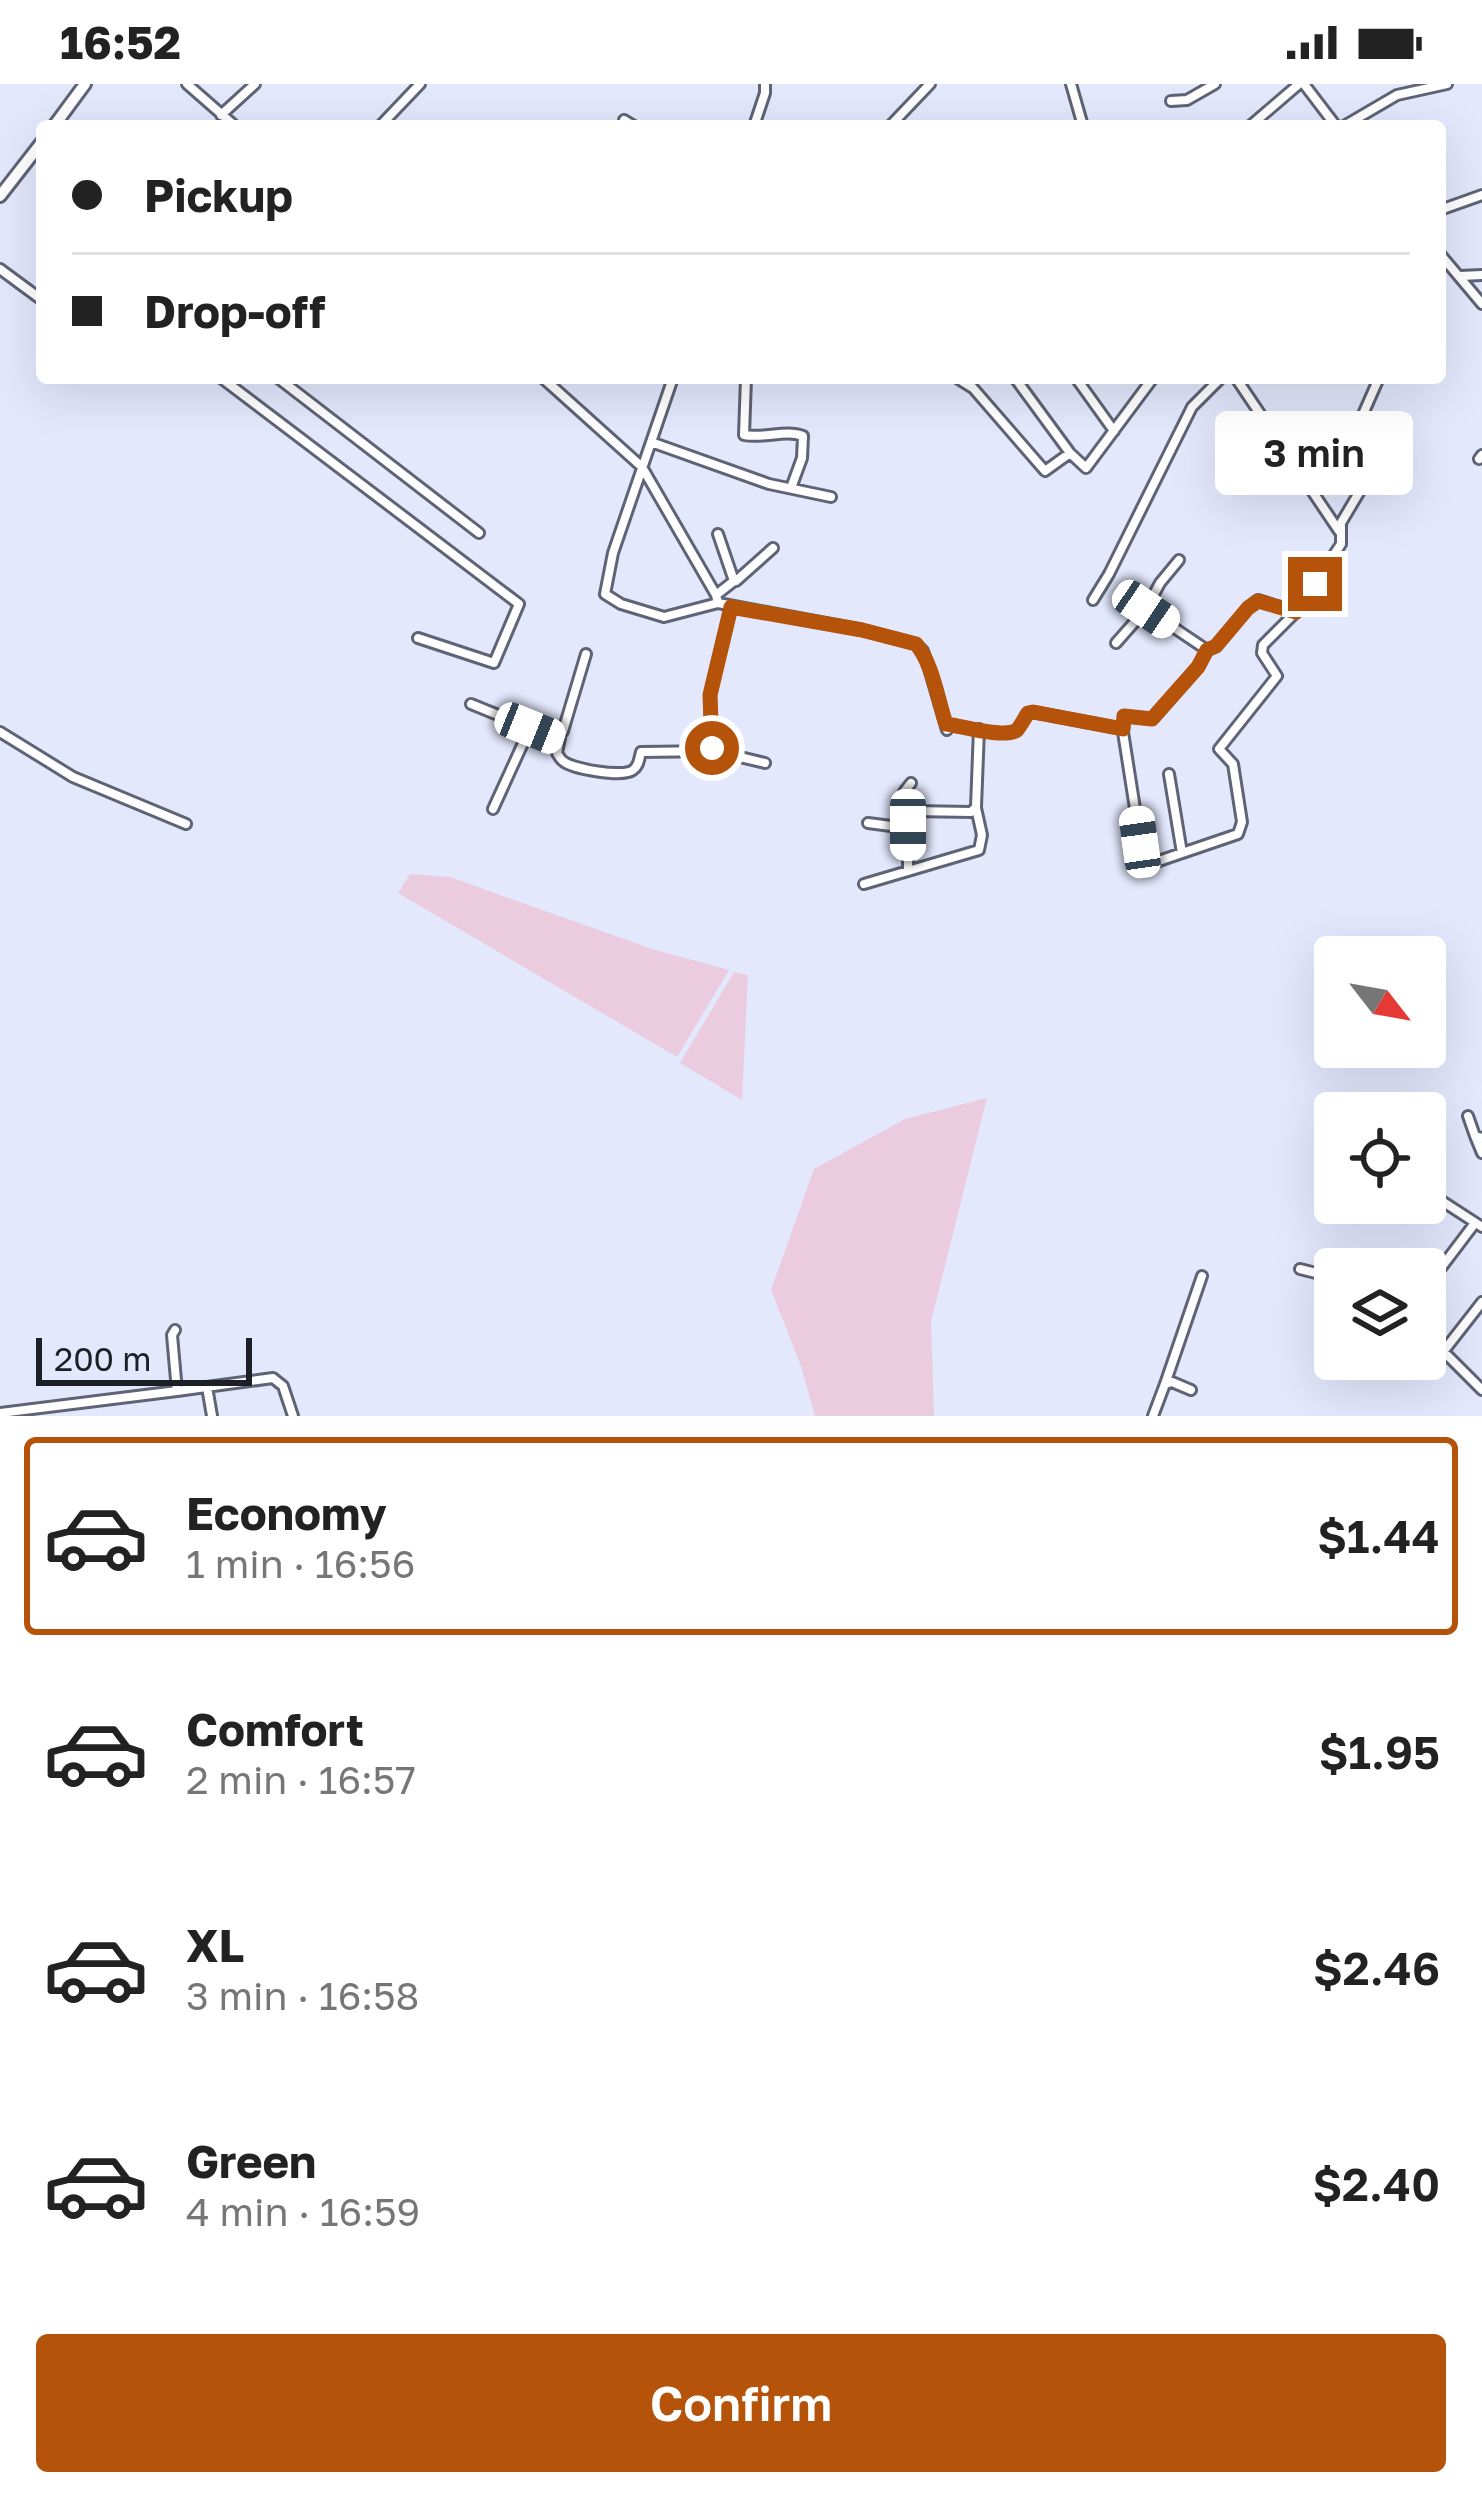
<!DOCTYPE html>
<meta charset="utf-8">
<style>
:root{--surface:#fff;--page:#f6f6f6;--text:#222;--muted:#767676;--line:#e0e0e0;--accent:#b45309}
body{margin:0;font-family:"Golos Text",sans-serif;background:var(--page);color:var(--text);height:100vh;display:flex;flex-direction:column;font-size:45px;white-space:nowrap}
*{box-sizing:border-box;margin:0}
p{font-size:39px;color:var(--muted)}
.icon{flex:none;width:66px;height:66px;fill:none;stroke:currentColor;stroke-width:2;stroke-linecap:round;stroke-linejoin:round}
.map{position:relative;height:1332px;overflow:hidden}
.drawer{display:flex;flex-direction:column;background:var(--surface);flex:1}
.drawer>*{flex:none}
.guide{position:absolute;left:36px;top:36px;width:1410px;height:264px;border-radius:12px;box-shadow:0 12px 48px #0002;display:grid;align-content:center;height:264px;padding:0 36px;background:var(--surface)}
.needle{width:78px;rotate:121deg}
.tools{position:absolute;left:1314px;top:852px;display:grid;gap:24px}
.tools a{display:grid;place-items:center;width:132px;height:132px;border-radius:12px;background:var(--surface);box-shadow:0 12px 48px #0002;font-size:60px}
.scale{position:absolute;left:36px;bottom:30px;width:216px;box-sizing:border-box;padding-left:12px;border:6px solid #1d1f26;border-top:0;font-size:33px;line-height:42px;white-space:nowrap;color:#1d1f26;-webkit-text-stroke:9px #e3e8fd;paint-order:stroke}
.end{position:absolute;width:54px;height:54px;margin:-27px;border:15px solid #b45309;background:#fff;box-shadow:0 0 0 6px #fff}
.from{border-radius:50%}
.bubble{position:absolute;height:84px;border-radius:12px;background:var(--surface);box-shadow:0 12px 48px #0002;font-size:39px;font-weight:600;line-height:84px;text-align:center}
.car{position:absolute;width:36px;height:72px;margin:-36px -18px;border-radius:15px;box-shadow:0 0 9px 3px #0007;background:linear-gradient(#fff 24%,#345 0 40%,#fff 0 76%,#345 0 86%,#fff 0)}
.guide b{display:flex;align-items:center;gap:42px;height:114px;font-size:45px}
.guide b+b{border-top:3px solid var(--line)}
.guide i{width:30px;height:30px;background:var(--text)}
ul{padding:21px 0 0;list-style:none}
li{display:flex;align-items:center;gap:36px;height:198px;margin:0 24px 18px;padding:0 12px;border:6px solid transparent;border-radius:12px}
li div{flex:1}
li b{display:block;font-size:45px}
li em{font-style:normal;font-weight:600}
li.current{border-color:var(--accent)}
li>.icon{width:108px;height:108px;stroke-width:1.5}
.action{display:flex;gap:24px;margin-top:auto;padding:24px 36px}
.action a{flex:1;height:138px;border-radius:12px;background:var(--accent);color:#fff;font-size:48px;font-weight:600;line-height:138px;text-align:center}
.status{display:flex;justify-content:space-between;align-items:center;height:84px;padding:0 60px;background:var(--surface);direction:ltr}
.status svg{height:33px;fill:currentColor}
.map>svg:first-child{display:block}
.green{fill:#ebccde}
.lines{fill:none;stroke-linecap:round;stroke-linejoin:round}
.street-casing{stroke:#5e6375;stroke-width:14}
.secondary-casing{stroke:#5e6375;stroke-width:16}
.street{stroke:#fff;stroke-width:8}
.secondary{stroke:#fff;stroke-width:10}
.route{stroke:#b45309;stroke-width:15}
</style>
<div class="status"><b>16:52</b><svg viewBox="0 0 49 12"><path d="M0 12V9h3v3zM5 12V6h3v6zM10 12V3h3v9zM15 12V0h3v12zM26 1h20v11H26zM47 4h2v5h-2z"/></svg></div>
<div class="map">
<svg width="1482" height="1332" viewBox="0 0 1482 1332">
<rect width="100%" height="100%" fill="#e3e8fd"/>
<path class="green" d="M410,790L450,793L652,865L729,886L677,973L398,809Z
M734,888L748,891L742,1016L680,979Z
M987,1014L931,1238L934,1332H815L801,1282L771,1206L814,1085L905,1035Z"/>
<g class="lines">
<defs>
<path id="street" d="M187,0L235,42
M1071,0L1083,42
M1304,0L1336,42
M1171,17L1187,16L1215,0
M221,31L255,0
M624,36L634,42
M380,42L420,0
M754,42L765,9V0
M890,42L930,0
M1250,42L1299,0
M1344,42L1397,11L1447,0
M1440,126L1482,111
M1440,170L1482,220
M0,185L42,216
M1460,192L1482,191
M221,294L519,520L494,579L418,554
M278,294L479,449
M543,294L642,383L716,511L718,519
M673,294L613,469L605,510L621,520L664,533L718,519L863,546L916,560L923,567L928,581L947,646
M746,294L744,351C763,355 786,345 803,352L802,374L791,404
M957,294L973,304L1045,387L1070,369
M1015,294L1070,369L1086,384L1153,294
M1076,294L1114,347
M1236,294L1339,447
M1379,294L1360,337L1363,343L1381,355
M651,358L769,400L831,413
M1479,375L1482,371
M736,497L773,464
M716,511L734,497L718,450
M1093,516L1109,490L1192,323L1221,294
M731,523L710,611L712,664L715,667L765,679
M1146,525L1160,499L1179,476
M1296,528L1258,516L1248,524L1216,562L1207,566L1198,583L1152,635L1124,632L1123,648L1144,782L1238,750L1242,738L1233,680L1219,665L1277,592L1262,569L1263,561L1296,528L1341,460V439L1379,375L1381,355L1385,352L1402,351
M1116,559L1146,525L1207,566
M471,620L557,655L563,647L586,570
M946,640C962,642 1004,655 1017,646C1020,643 1026,632 1028,629L1033,628L1123,645
M0,648L73,693L186,740
M560,654L557,669C559,672 560,675 563,677C572,685 623,694 633,686C639,682 639,675 641,668L715,667
M1169,690L1182,769
M911,699L904,708L902,719L913,727L971,728L976,723L979,645
M493,725L530,644
M868,739L891,742L908,739
M908,787V741L913,727
M864,800L979,766L982,751L976,724
M1468,1032L1475,1052L1482,1054
M1475,1052L1482,1069
M1425,1106L1482,1143
M1300,1185L1320,1190L1321,1195L1335,1206
M1425,1205L1475,1139
M1425,1249L1482,1306
M1443,1268L1482,1218
M1165,1300L1202,1192
M207,1303L212,1332
M177,1307L273,1294L283,1302L293,1332
M0,1329L177,1307L172,1251L175,1246
M1153,1332L1165,1300L1172,1298L1191,1306"/>
<path id="secondary" d="M54,42L85,0
M0,112L42,58"/>
</defs>
<use href="#street" class="street-casing"/>
<use href="#secondary" class="secondary-casing"/>
<use href="#street" class="street"/>
<use href="#secondary" class="secondary"/>
</g>
<g class="lines">
<path class="route" d="M712,664L710,611L731,523L862,546L916,560C932,578 938,616 946,640C962,642 1004,655 1017,646C1019,644 1026,632 1028,629L1033,628L1123,645L1124,632L1152,635L1198,583L1207,566L1216,562L1248,524L1258,517L1296,528L1315,500"/>
</g>
</svg>
<div class="tools">
<a><svg class="needle" viewBox="-14 -14 28 28"><path d="M0-13l5 13h-10z" fill="#e53935"/><path d="M0 13l5-13h-10z" fill="#767676"/></svg></a>
<a><svg class="icon" aria-label="locate" viewBox="0 0 24 24"><circle cx="12" cy="12" r="6"/><path d="M12 2v4M12 18v4M2 12h4M18 12h4"/></svg></a>
<a><svg class="icon" aria-label="layers" viewBox="0 0 24 24"><path d="M12 4l9 5-9 5-9-5zM3 14l9 5 9-5"/></svg></a>
</div>
<div class="scale">200 m</div>
<i class="end from" style="left:712px;top:664px"></i>
<i class="end" style="left:1315px;top:500px"></i>
<div class="bubble" style="left:1215px;top:327px;width:198px">3 min</div>
<i class="car" style="left:1146px;top:525px;rotate:124deg"></i>
<i class="car" style="left:530px;top:644px;rotate:112deg"></i>
<i class="car" style="left:908px;top:741px;rotate:180deg"></i>
<i class="car" style="left:1140px;top:758px;rotate:352deg"></i>
<div class="guide">
<b><i class="from"></i>Pickup</b>
<b><i></i>Drop-off</b>
</div>
</div>
<section class="drawer">
<ul>
<li class="current"><svg class="icon" aria-label="car" viewBox="0 0 24 24"><path d="M5 17H2v-5l4-1 3-4h7l3 4 3 1v5h-3M9 17h6M6 11h13"/><circle cx="7" cy="17" r="2"/><circle cx="17" cy="17" r="2"/></svg><div><b>Economy</b><p>1 min · 16:56</p></div><em>$1.44</em></li>
<li><svg class="icon" aria-label="car" viewBox="0 0 24 24"><path d="M5 17H2v-5l4-1 3-4h7l3 4 3 1v5h-3M9 17h6M6 11h13"/><circle cx="7" cy="17" r="2"/><circle cx="17" cy="17" r="2"/></svg><div><b>Comfort</b><p>2 min · 16:57</p></div><em>$1.95</em></li>
<li><svg class="icon" aria-label="car" viewBox="0 0 24 24"><path d="M5 17H2v-5l4-1 3-4h7l3 4 3 1v5h-3M9 17h6M6 11h13"/><circle cx="7" cy="17" r="2"/><circle cx="17" cy="17" r="2"/></svg><div><b>XL</b><p>3 min · 16:58</p></div><em>$2.46</em></li>
<li><svg class="icon" aria-label="car" viewBox="0 0 24 24"><path d="M5 17H2v-5l4-1 3-4h7l3 4 3 1v5h-3M9 17h6M6 11h13"/><circle cx="7" cy="17" r="2"/><circle cx="17" cy="17" r="2"/></svg><div><b>Green</b><p>4 min · 16:59</p></div><em>$2.40</em></li>
</ul>
<div class="action"><a>Confirm</a></div>
</section>
